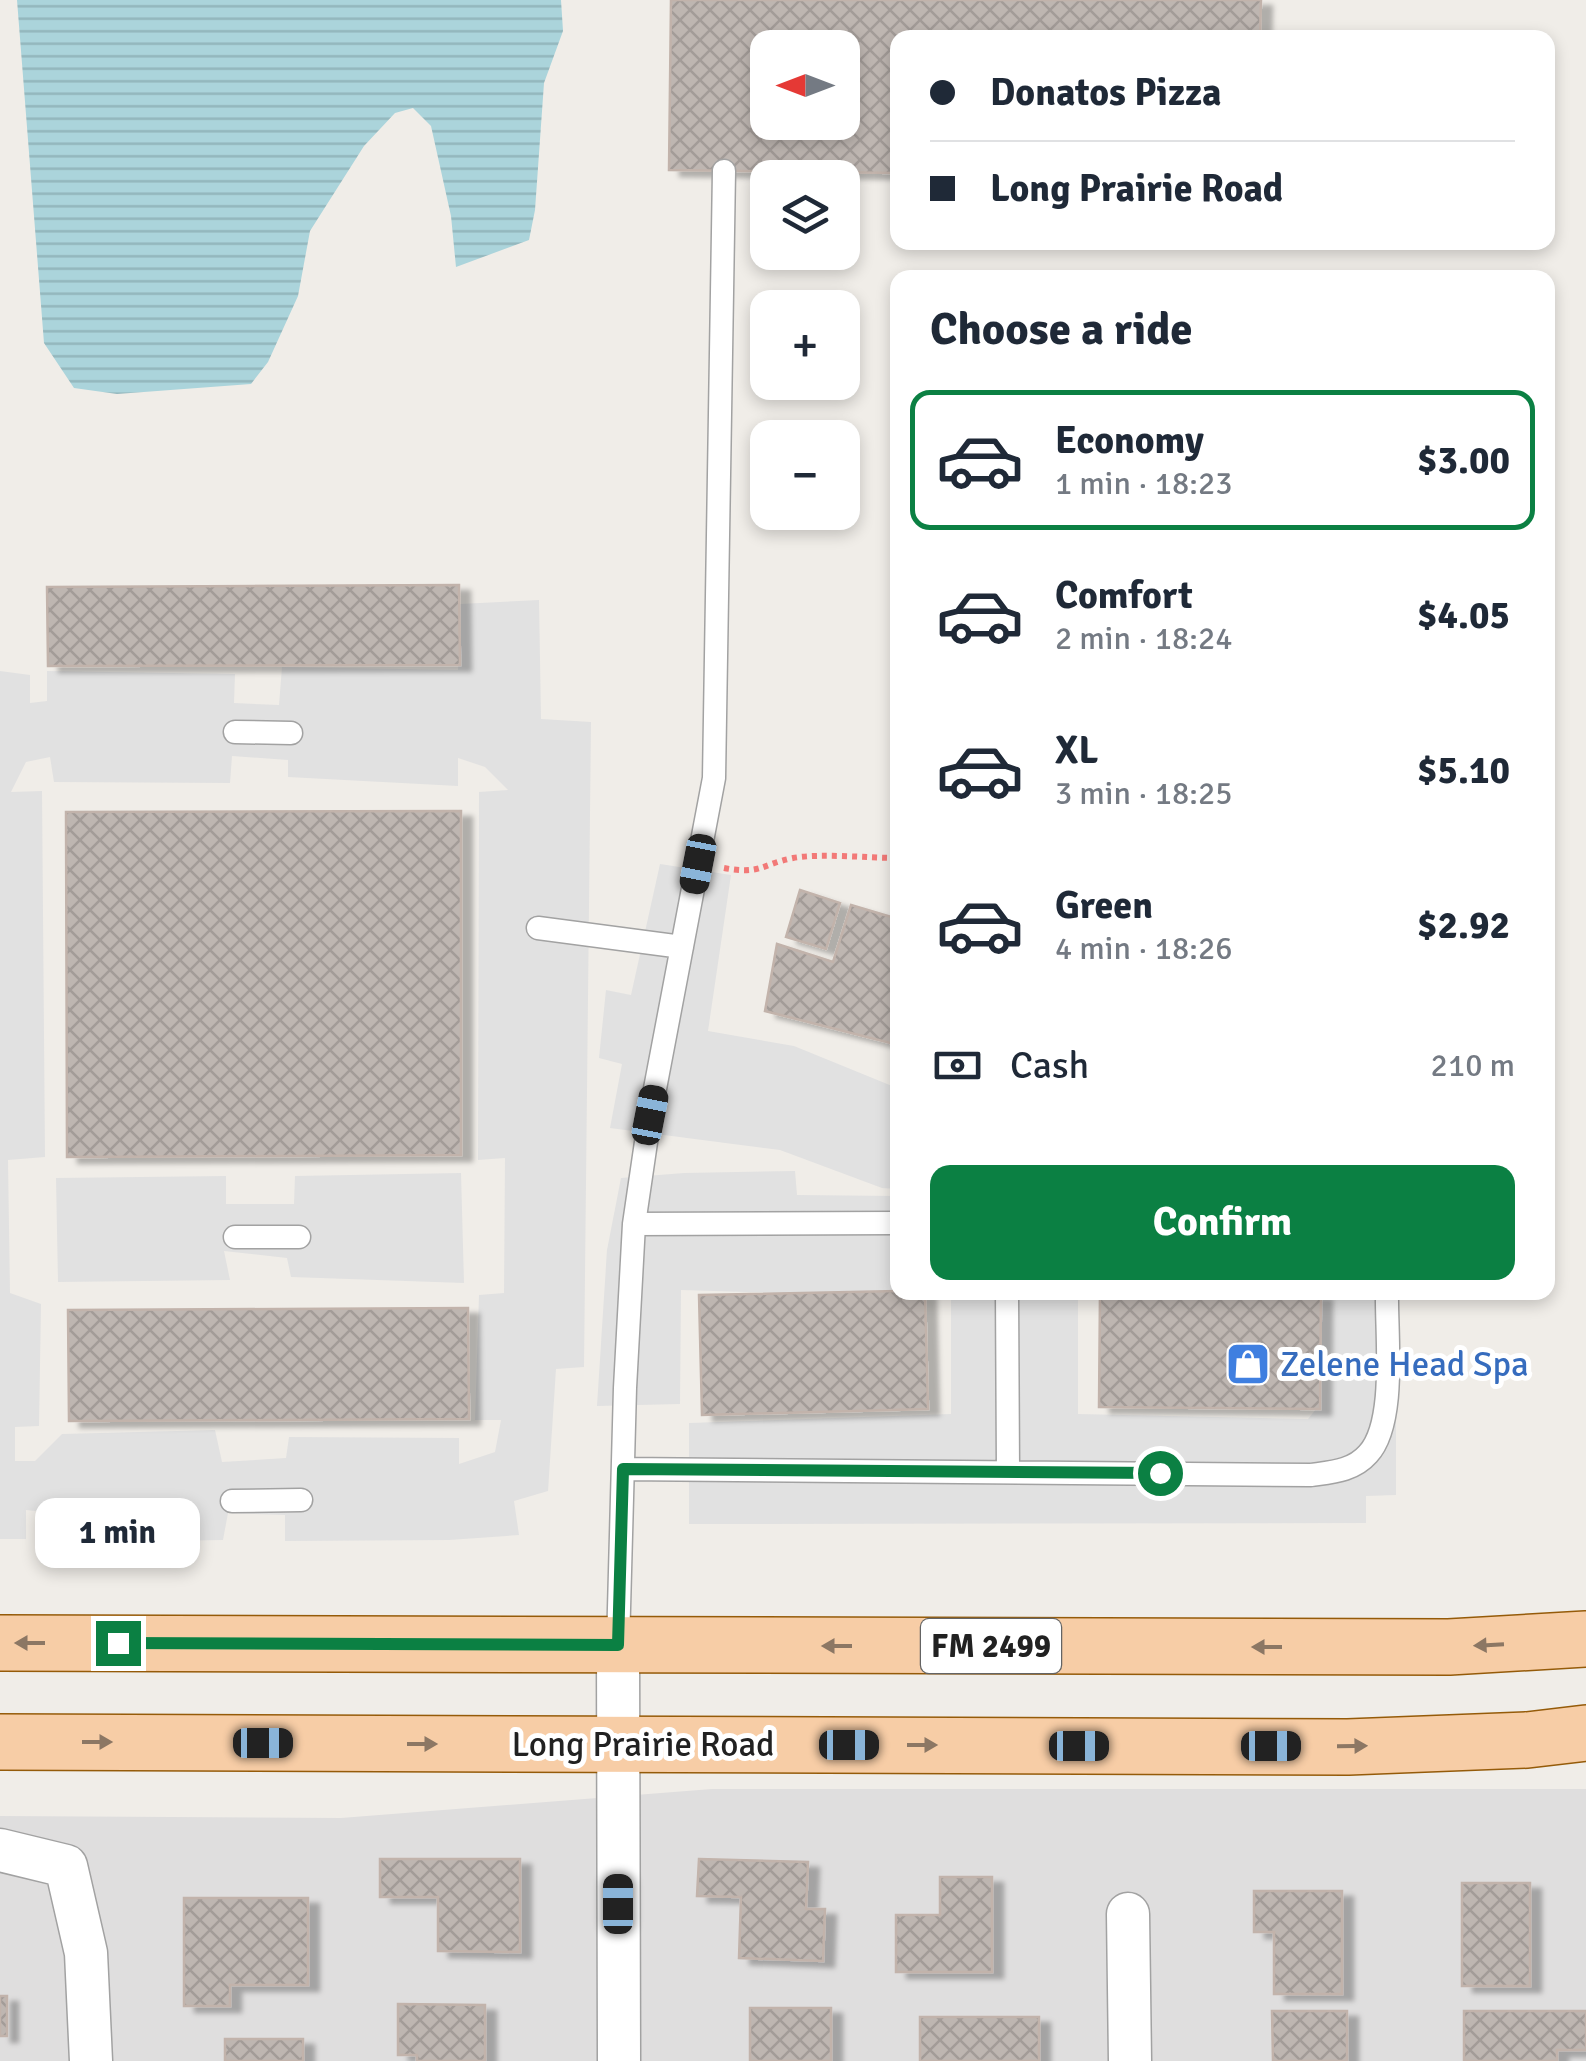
<!DOCTYPE html>
<meta charset="utf-8">
<style>
:root{--surface:#fff;--page:#f6f6f7;--text:#1f2937;--muted:#747a83;--line:#e0e1e3;--accent:#0b8043}
body{margin:0;font-family:Signika,sans-serif;background:var(--page);color:var(--text);height:100vh;display:flex;flex-direction:column;font-size:38px;white-space:nowrap}
*{box-sizing:border-box;margin:0}
p{font-size:32px;color:var(--muted)}
.icon{flex:none;width:55px;height:55px;fill:none;stroke:currentColor;stroke-width:2;stroke-linecap:round;stroke-linejoin:round}
.map{position:relative;flex:1;overflow:hidden}
.details{position:absolute;left:890px;top:270px;width:665px;height:1030px;display:flex;flex-direction:column;background:var(--surface);border-radius:20px;box-shadow:0 5px 15px #0003}
.details>*{flex:none}
.hud{position:absolute;left:890px;top:30px;width:665px;height:220px;border-radius:20px;box-shadow:0 5px 15px #0003;display:grid;align-content:center;height:220px;padding:0 40px;background:var(--surface)}
.needle{width:65px;rotate:270deg}
.controls{position:absolute;left:750px;top:30px;display:grid;gap:20px}
.controls a{display:grid;place-items:center;width:110px;height:110px;border-radius:20px;background:var(--surface);box-shadow:0 5px 15px #0003;font-size:50px}
.end{position:absolute;width:45px;height:45px;margin:-22px;border:12px solid #0b8043;background:#fff;box-shadow:0 0 0 5px #fff}
.from{border-radius:50%}
.bubble{position:absolute;height:70px;border-radius:20px;background:var(--surface);box-shadow:0 5px 15px #0003;font-size:32px;font-weight:700;line-height:70px;text-align:center}
.car{position:absolute;width:30px;height:60px;margin:-30px -15px;border-radius:12px;box-shadow:0 0 8px 2px #0007;background:linear-gradient(#222 24%,#8ab4d8 0 40%,#222 0 76%,#8ab4d8 0 86%,#222 0)}
.hud b{display:flex;align-items:center;gap:35px;height:95px;font-size:38px}
.hud b+b{border-top:2px solid var(--line)}
.hud i{width:25px;height:25px;background:var(--text)}
ul{padding:0;list-style:none}
li{display:flex;align-items:center;gap:30px;height:140px;margin:0 20px 15px;padding:0 20px;border:5px solid transparent;border-radius:20px}
li div{flex:1}
li b{display:block;font-size:38px}
li em{font-style:normal;font-weight:700}
li.on{border-color:var(--accent)}
li>.icon{width:90px;height:90px;stroke-width:1.5}
h2{padding:0 40px;font-size:45px;line-height:120px}
.pay{display:flex;align-items:center;gap:25px;height:110px;padding:0 40px;font-size:38px}
.pay p{margin-inline-start:auto}
.primary-button{display:flex;gap:20px;margin-top:auto;padding:20px 40px}
.primary-button a{flex:1;height:115px;border-radius:20px;background:var(--accent);color:#fff;font-size:40px;font-weight:700;line-height:115px;text-align:center}
.map>svg:first-child{display:block}
.residential{fill:#dfdede}
.parking{fill:#e1e1e1;fill-rule:evenodd}
.water{fill:url(#water-rules)}
.building{fill:url(#building-cross-hatch);stroke:#c2b3ab;stroke-width:2.5;fill-rule:evenodd;filter:url(#shadow)}
.lines{fill:none;stroke-linecap:round;stroke-linejoin:round}
.service-casing{stroke:#a2a2a2;stroke-width:25}
.minor-casing{stroke:#a2a2a2;stroke-width:45}
.primary-casing{stroke:#955b09;stroke-width:58}
.path{stroke:#f27977;stroke-width:6;stroke-dasharray:5 5;stroke-linecap:butt}
.service{stroke:#fff;stroke-width:22}
.minor{stroke:#fff;stroke-width:42}
.primary{stroke:#f7cda6;stroke-width:55}
.oneway{fill:#8c7764}
.route{stroke:#0b8043;stroke-width:12}
.labels{text-anchor:middle;dominant-baseline:central;stroke-width:10;stroke-linejoin:round;paint-order:stroke}
.shield{fill:#fff;stroke:#646464;stroke-width:2.5}
.shield-label{font-size:32px;font-weight:bold;fill:#212121}
.shop-label{font-size:35px;fill:#366cbe;stroke:#fff;text-anchor:start}
.street-label{font-size:35px;fill:#212121;stroke:#fff}
</style>
<div class="map">
<svg width="1586" height="2061" viewBox="0 0 1586 2061">
<defs>
<pattern id="water-rules" width="6" height="5" patternUnits="userSpaceOnUse" patternTransform="scale(2.5)"><rect width="6" height="5" fill="#abd4db"/><path d="M0 2.5h6" fill="none" stroke="#93b6bc"/></pattern>
<pattern id="building-cross-hatch" width="8" height="8" patternUnits="userSpaceOnUse" patternTransform="scale(2.5)"><rect width="8" height="8" fill="#beb6b1"/><path d="M0 0l8 8M0 8l8-8" fill="none" stroke="#a39c98"/></pattern>
<filter id="shadow"><feDropShadow dx="11" dy="6" stdDeviation="2.5" flood-color="#0004"/></filter>
</defs>
<rect width="100%" height="100%" fill="#f0ede8"/>
<path class="residential" d="M712,1789H1586V2061H0V1816L341,1818Z"/>
<path class="parking" d="M539,600L541,719L591,722L584,1367L556,1369L548,1491L514,1501L519,1535L449,1540L285,1541V1515L228,1513L223,1540L37,1543L36,1511L26,1510V1539H0V671L30,675V703L47,701V671L235,674L234,703L279,705L282,667L458,670L460,604ZM232,756L288,760V777L458,786V758L485,767L508,790L479,792L478,1160L505,1158L504,1293L479,1295L475,1420H501L495,1452L459,1464V1438L289,1437L286,1458L222,1462L215,1430L62,1434L35,1461H15V1427L39,1426L41,1304L10,1293L8,1160L45,1157L42,791L11,792L26,762L50,757L54,782L230,783Z
M660,864L731,875L708,1031L794,1046L897,1088V1189L882,1188L780,1150L610,1128L622,1064L599,1058L606,990L631,995Z
M795,1171L797,1195L897,1196L898,1292L1396,1293V1495L1366,1496V1523L689,1524V1423L951,1414V1298L681,1290L680,1404L597,1406L607,1250L621,1178L684,1173ZM1078,1297H1317L1321,1403L1308,1419L1078,1414Z
M461,1173L464,1283L291,1277L287,1258L224,1251L230,1280L58,1282L56,1178L226,1176V1204H294L295,1176Z"/>
<path class="water" d="M17,0H561L563,31L544,83L535,210L529,240L456,267L451,216L431,126L413,108L395,113L364,146L310,231L298,296L268,362L251,384L117,394L74,388L44,343Z"/>
<path class="building" d="M671,0H1261L1260,38H898V173L669,170ZM768,48H842V122H768Z
M459,585L460,665L48,666L47,587Z
M461,811V1155L67,1157L66,812Z
M800,890L840,903L826,949L786,937Z
M851,905L898,919V1045L765,1011L777,944L833,962Z
M898,1291L925,1292L928,1409L702,1415L699,1295Z
M1100,1292L1321,1294L1320,1409L1099,1407Z
M468,1308L469,1419L69,1421L68,1310Z
M380,1859H520V1952L438,1951V1897H380Z
M699,1859L808,1862L806,1909H825L823,1961L739,1958L741,1897L697,1896Z
M940,1877H992V1972H896V1915H940Z
M1462,1883H1530V1986H1462Z
M1254,1891H1342V1994H1274V1932H1254Z
M184,1898H308V1985H230V2006H184Z
M0,1996H7V2036H0Z
M398,2004L485,2005V2061H417V2055H398Z
M750,2008H831V2061H750Z
M1272,2011H1347V2061H1273Z
M1464,2011H1586V2050H1557V2061H1464Z
M920,2017H1039V2061H920Z
M225,2039H303V2061H225Z"/>
<g class="lines">
<defs>
<path id="service" d="M235,732L291,733
M538,928L682,947
M634,1224L898,1223
M235,1237H299
M1007,1292L1008,1472
M623,1469L1311,1475C1332,1472 1353,1471 1368,1454C1397,1423 1386,1334 1387,1292
M232,1501L301,1500
M618,1645L625,1388L634,1224L650,1115L714,778L724,171"/>
<path id="minor" d="M618,1645L619,2061
M0,1850L66,1866L86,1953L91,2061
M1128,1914L1130,2061"/>
<path id="primary" d="M0,1643L1449,1647L1586,1639
M0,1742L1348,1747L1527,1740L1586,1733"/>
</defs>
<use href="#service" class="service-casing"/>
<use href="#minor" class="minor-casing"/>
<use href="#primary" class="primary-casing"/>
<path class="path" d="M724,868C761,875 762,864 793,858C822,853 867,858 898,858"/>
<use href="#service" class="service"/>
<use href="#minor" class="minor"/>
<use href="#primary" class="primary"/>
</g>
<defs><path id="oneway-solid" d="M-6-.8H1V-3.2L6.5 0L1 3.2V.8H-6Z" transform="scale(2.5)"/></defs>
<g class="oneway">
<use href="#oneway-solid" transform="translate(30 1643) rotate(-180)"/>
<use href="#oneway-solid" transform="translate(1489 1645) rotate(177)"/>
<use href="#oneway-solid" transform="translate(837 1646) rotate(-180)"/>
<use href="#oneway-solid" transform="translate(1267 1647) rotate(-180)"/>
<use href="#oneway-solid" transform="translate(97 1742)"/>
<use href="#oneway-solid" transform="translate(422 1744)"/>
<use href="#oneway-solid" transform="translate(922 1745)"/>
<use href="#oneway-solid" transform="translate(1352 1746) rotate(-1)"/>
</g>
<g class="lines">
<path class="route" d="M118,1643L618,1645L623,1469L1160,1473"/>
</g>
<defs>
<symbol id="shop-square" viewBox="-11 -11 22 22"><rect x="-9" y="-9" width="18" height="18" rx="4" fill="#3f7fe0" stroke="#fff"/><path d="M-5-2.5h2.3a2.7 3.5 0 0 1 5.4 0H5L5.5 6h-11ZM-1.5-2.5h3a1.5 2.3 0 0 0-3 0Z" fill="#fff"/></symbol>
</defs>
<g fill-rule="evenodd">
<use href="#shop-square" x="1223" y="1339" width="50" height="50"/>
</g>
<g class="labels">
<rect class="shield" x="921" y="1619" width="140" height="54" rx="8"/>
<g class="shield-label">
<text x="991" y="1646">FM 2499</text>
</g>
<g class="shop-label">
<text x="1280" y="1364">Zelene Head Spa</text>
</g>
<g class="street-label">
<text x="643" y="1744">Long Prairie Road</text>
</g>
</g>
</svg>
<div class="controls">
<a><svg class="needle" viewBox="-14 -14 28 28"><path d="M0-13l5 13h-10z" fill="#e53935"/><path d="M0 13l5-13h-10z" fill="#747a83"/></svg></a>
<a><svg class="icon" aria-label="layers" viewBox="0 0 24 24"><path d="M12 4l9 5-9 5-9-5zM3 14l9 5 9-5"/></svg></a>
<a>+</a>
<a>−</a>
</div>
<i class="end from" style="left:1160px;top:1473px"></i>
<i class="end" style="left:118px;top:1643px"></i>
<div class="bubble" style="left:35px;top:1498px;width:165px">1 min</div>
<i class="car" style="left:698px;top:864px;rotate:191deg"></i>
<i class="car" style="left:650px;top:1115px;rotate:11deg"></i>
<i class="car" style="left:263px;top:1743px;rotate:90deg"></i>
<i class="car" style="left:849px;top:1745px;rotate:90deg"></i>
<i class="car" style="left:1079px;top:1746px;rotate:90deg"></i>
<i class="car" style="left:1271px;top:1746px;rotate:90deg"></i>
<i class="car" style="left:618px;top:1904px;rotate:0deg"></i>
<div class="hud">
<b><i class="from"></i>Donatos Pizza</b>
<b><i></i>Long Prairie Road</b>
</div>
<section class="details">
<h2>Choose a ride</h2>
<ul>
<li class="on"><svg class="icon" aria-label="car" viewBox="0 0 24 24"><path d="M5 17H2v-5l4-1 3-4h7l3 4 3 1v5h-3M9 17h6M6 11h13"/><circle cx="7" cy="17" r="2"/><circle cx="17" cy="17" r="2"/></svg><div><b>Economy</b><p>1 min · 18:23</p></div><em>$3.00</em></li>
<li><svg class="icon" aria-label="car" viewBox="0 0 24 24"><path d="M5 17H2v-5l4-1 3-4h7l3 4 3 1v5h-3M9 17h6M6 11h13"/><circle cx="7" cy="17" r="2"/><circle cx="17" cy="17" r="2"/></svg><div><b>Comfort</b><p>2 min · 18:24</p></div><em>$4.05</em></li>
<li><svg class="icon" aria-label="car" viewBox="0 0 24 24"><path d="M5 17H2v-5l4-1 3-4h7l3 4 3 1v5h-3M9 17h6M6 11h13"/><circle cx="7" cy="17" r="2"/><circle cx="17" cy="17" r="2"/></svg><div><b>XL</b><p>3 min · 18:25</p></div><em>$5.10</em></li>
<li><svg class="icon" aria-label="car" viewBox="0 0 24 24"><path d="M5 17H2v-5l4-1 3-4h7l3 4 3 1v5h-3M9 17h6M6 11h13"/><circle cx="7" cy="17" r="2"/><circle cx="17" cy="17" r="2"/></svg><div><b>Green</b><p>4 min · 18:26</p></div><em>$2.92</em></li>
</ul>
<div class="pay"><svg class="icon" aria-label="cash" viewBox="0 0 24 24"><path d="M3 7h18v10H3z"/><circle cx="12" cy="12" r="2"/></svg>Cash<p>210 m</p></div>
<div class="primary-button"><a>Confirm</a></div>
</section>
</div>
